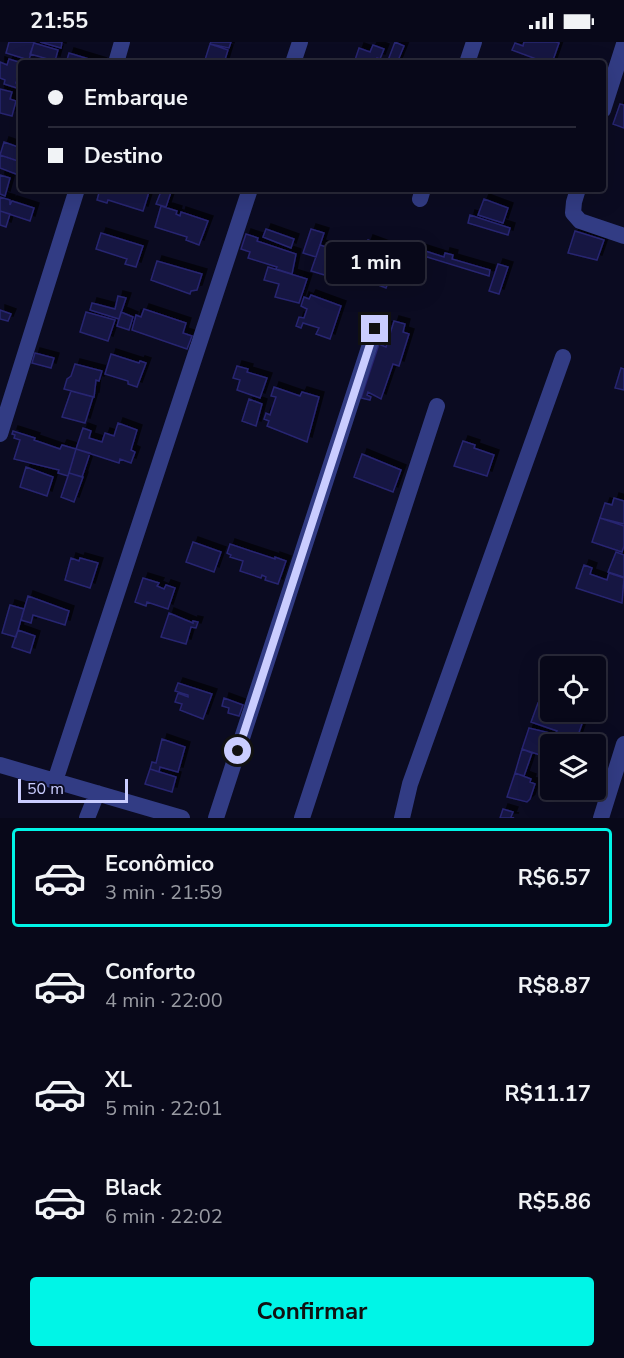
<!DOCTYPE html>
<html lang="pt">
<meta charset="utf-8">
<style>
:root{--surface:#080819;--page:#112;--text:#f1f3f6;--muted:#989aa2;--line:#292938;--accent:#00f5e7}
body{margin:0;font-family:"Nunito Sans",sans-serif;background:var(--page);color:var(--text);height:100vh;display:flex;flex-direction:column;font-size:22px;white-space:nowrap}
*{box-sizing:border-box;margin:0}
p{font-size:20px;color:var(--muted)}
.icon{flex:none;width:33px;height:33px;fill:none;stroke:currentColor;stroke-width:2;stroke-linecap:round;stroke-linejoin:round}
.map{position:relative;height:776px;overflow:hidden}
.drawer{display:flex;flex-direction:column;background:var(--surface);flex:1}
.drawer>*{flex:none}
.hud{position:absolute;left:18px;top:18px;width:588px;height:132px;border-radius:6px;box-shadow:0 6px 24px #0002,0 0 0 2px var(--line);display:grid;align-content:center;height:132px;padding:0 30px;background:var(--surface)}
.tools{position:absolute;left:540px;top:614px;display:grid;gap:12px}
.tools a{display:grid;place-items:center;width:66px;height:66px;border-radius:6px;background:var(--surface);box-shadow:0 6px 24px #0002,0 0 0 2px var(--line);font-size:30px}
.scale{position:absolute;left:18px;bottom:15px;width:110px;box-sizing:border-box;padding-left:6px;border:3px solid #cacdff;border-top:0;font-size:16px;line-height:21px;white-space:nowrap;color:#cacdff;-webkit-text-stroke:4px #0b0b21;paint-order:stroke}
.end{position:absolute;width:27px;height:27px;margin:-14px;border:8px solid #cacdff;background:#111;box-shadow:0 0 0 3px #111}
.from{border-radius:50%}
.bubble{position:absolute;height:42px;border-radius:6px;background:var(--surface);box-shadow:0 6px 24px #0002,0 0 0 2px var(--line);font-size:20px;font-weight:700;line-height:42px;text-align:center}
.hud b{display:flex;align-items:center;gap:21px;height:57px;font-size:22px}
.hud b+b{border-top:2px solid var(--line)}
.hud i{width:15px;height:15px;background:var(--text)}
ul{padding:10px 0 0;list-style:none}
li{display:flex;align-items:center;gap:18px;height:99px;margin:0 12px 9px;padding:0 18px;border:3px solid transparent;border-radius:6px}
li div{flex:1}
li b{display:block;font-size:22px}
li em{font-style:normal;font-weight:700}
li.active{border-color:var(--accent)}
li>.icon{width:54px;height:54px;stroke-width:1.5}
.primary-button{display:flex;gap:12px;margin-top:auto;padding:12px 30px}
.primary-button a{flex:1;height:69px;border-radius:6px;background:var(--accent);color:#111;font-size:24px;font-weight:700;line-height:69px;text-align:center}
.status{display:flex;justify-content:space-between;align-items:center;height:42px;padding:0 30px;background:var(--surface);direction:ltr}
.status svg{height:16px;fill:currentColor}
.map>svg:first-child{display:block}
.building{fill:#171543;stroke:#282571;stroke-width:1.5;filter:url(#shadow)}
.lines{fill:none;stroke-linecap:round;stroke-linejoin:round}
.minor{stroke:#323c84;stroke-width:16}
.route{stroke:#cacdff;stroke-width:8}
</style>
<div class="status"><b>21:55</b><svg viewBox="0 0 49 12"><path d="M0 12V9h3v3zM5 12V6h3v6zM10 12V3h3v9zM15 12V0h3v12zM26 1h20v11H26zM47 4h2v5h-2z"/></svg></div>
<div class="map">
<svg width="624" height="776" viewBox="0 0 624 776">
<defs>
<filter id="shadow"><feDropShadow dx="5" dy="-5" stdDeviation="0" flood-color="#0009"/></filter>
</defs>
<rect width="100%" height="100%" fill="#0b0b21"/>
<path class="building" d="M9,0H34L29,18L6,11Z
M40,0H62L61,6Z
M211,0H231L229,6L210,2Z
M395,0L404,4L397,21H387Z
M524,0H556L559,1L552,21H547L512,8L515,1L523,4Z
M34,1L58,8L55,19L30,12Z
M210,2L228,8L224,21H204Z
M373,3L384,7L380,17L377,16L375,21H354L359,6L370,10Z
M69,11L102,21H66Z
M9,17L22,21L16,41L19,42L17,46L4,42L5,38L0,36V20L7,23Z
M0,47L12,50L10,57L16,59L12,74L0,71Z
M620,62L624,63V86L613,82Z
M4,100L21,106V120L0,113Z
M0,113L21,120V134L0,126Z
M0,133L10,136L5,154L0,152Z
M100,147H141L149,150L143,169L108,158L107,161L97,158Z
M162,147H172L166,165L156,162Z
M0,155L10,158V163L12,159L34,166L30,179L0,169Z
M484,157L508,166L503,181L478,173Z
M161,164L177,169L176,172L180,174L181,170L208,179L199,203L186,198L187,195L155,185Z
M0,169L10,172L6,185L0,183Z
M470,173L510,186L508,193L468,181Z
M266,187L294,197L291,206L263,195Z
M311,187L324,191L316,215L303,211Z
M575,189L604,198L597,218L568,211Z
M101,191L143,204L136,225L125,222L127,217L96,207Z
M246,192L258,196L257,199L296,212L292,232L276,227L277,225L248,216L250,210L241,207Z
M368,198L387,205L385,209L398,214L386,246L355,234Z
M320,203L346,211L338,237L311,229Z
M416,206L444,215L445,211L453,213L452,217L490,228L489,234L414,211Z
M157,219L202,232L197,248L191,249L190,252L151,238Z
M498,222L508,225L499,252L489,249Z
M268,225L307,237L299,261L275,255L279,242L264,238Z
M311,253L341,264L330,297L316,292L319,286L303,281L301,286L296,284L299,275L304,276L307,267L301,264L304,255L309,257Z
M118,254L126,256L119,277L90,268L92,261L115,267Z
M144,267L186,281L183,291L192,294L187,307L132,288L136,273L141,275Z
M0,268L11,272L8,279L0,277Z
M86,270L115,278L108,299L80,290Z
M121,270L133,275L129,288L117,284Z
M394,279L405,282L403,290L409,292L399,324L393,322L381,357L368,350L367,353L371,355L370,358L361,356L385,284L387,285L381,303L386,305Z
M35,311L54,316L51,326L32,321Z
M111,312L139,321L140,319L146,321L137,345L128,342V339L105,332Z
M75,322L102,329L99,339L96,338L94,355L64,347L67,337L71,334Z
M237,324L248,327L247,330L267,336L260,356L237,348L240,338L233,336Z
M621,326L624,327V348L615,346Z
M274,345L300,354L302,350L319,355L307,400L267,384L269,379L264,377L266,371L270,373L276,355L271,354Z
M71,349L93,355L85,381L62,375Z
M249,357L262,362L256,384L242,379Z
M118,381L137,388L131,408L135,410L131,421L120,417L119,421L76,407L83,386L91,389L89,396L102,400L105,391L114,394Z
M13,389L35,396L34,398L60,407L62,403L76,407L68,434L58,431L59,428L14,417L20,398L14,396L15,393L12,392Z
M463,399L475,403L474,406L494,413L487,434L454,424Z
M76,407L90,411L82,435L69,431Z
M362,412L401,428L393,450L354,435Z
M26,425L53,435L47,454L20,445Z
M69,431L83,435L74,460L61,455Z
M614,456L624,459V482L600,476L605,461L612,463Z
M600,476L624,484V504L622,510L592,500Z
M193,500L221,510L214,530L186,520Z
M230,502L275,517V515L286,519L278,542L265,538L266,535L262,533L261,536L240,529L243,519L230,515L231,513L227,511Z
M616,510L624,513V535L608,530Z
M71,516L79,519L80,516L98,521L90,546L65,538Z
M584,523L592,526L590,532L607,538L609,531L624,536L622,561L576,546Z
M143,536L159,541L157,544L164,547L166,543L175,546L168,567L147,560L146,564L135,560Z
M28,554L69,569L65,583L33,573L31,581L21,578Z
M10,563L24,567L16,595L2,591Z
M169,571L193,581V579L198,580L196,586L191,585L186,602L161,595Z
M18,588L35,594L30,611L12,605Z
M178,641L212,652L203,677L180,668L182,662L175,660L178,651L188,655V653L175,649Z
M224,656L243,663L239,674L228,671L229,666L222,664Z
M538,661L550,665V669H561L584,676L576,699L555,692L557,689L531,680Z
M529,686L550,691L543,714L522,707Z
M162,697L185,705L178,730L160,725L159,730L150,727L152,720L156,721Z
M522,707L532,711L524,734L515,731Z
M150,727L176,735L172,750L145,742Z
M515,731L531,737L530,740L535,742L530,757L527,760L507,755Z
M503,767L513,770L511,775L514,776H500Z"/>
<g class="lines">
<path class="minor" d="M116,21L122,0
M293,21L300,0
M467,21L474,0
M603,68L624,2
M578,147L574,160L573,171L580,179L624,194
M420,157L423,147
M0,392L77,147
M0,723L182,776
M55,739L250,147
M87,776L97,751
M216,776L375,287
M302,776L437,364
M402,776L410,742L563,315
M601,776L624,702"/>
</g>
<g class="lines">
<path class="route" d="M238,709L375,287"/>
</g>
</svg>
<div class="tools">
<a><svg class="icon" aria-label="locate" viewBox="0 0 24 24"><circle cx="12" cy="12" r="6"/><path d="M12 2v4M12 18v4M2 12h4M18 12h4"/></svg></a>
<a><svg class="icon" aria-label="layers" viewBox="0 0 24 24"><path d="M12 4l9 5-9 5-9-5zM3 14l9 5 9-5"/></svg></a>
</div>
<div class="scale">50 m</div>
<i class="end from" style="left:238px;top:709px"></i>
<i class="end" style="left:375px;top:287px"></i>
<div class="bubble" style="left:326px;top:200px;width:99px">1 min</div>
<div class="hud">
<b><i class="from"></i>Embarque</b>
<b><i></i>Destino</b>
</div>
</div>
<section class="drawer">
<ul>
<li class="active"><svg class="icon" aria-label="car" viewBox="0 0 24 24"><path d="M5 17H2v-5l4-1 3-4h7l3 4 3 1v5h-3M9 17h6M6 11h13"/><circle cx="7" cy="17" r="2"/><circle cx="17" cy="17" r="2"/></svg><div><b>Econômico</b><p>3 min · 21:59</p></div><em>R$6.57</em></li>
<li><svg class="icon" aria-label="car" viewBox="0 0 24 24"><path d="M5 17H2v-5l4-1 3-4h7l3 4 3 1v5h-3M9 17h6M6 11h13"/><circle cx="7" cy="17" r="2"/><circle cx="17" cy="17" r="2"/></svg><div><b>Conforto</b><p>4 min · 22:00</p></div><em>R$8.87</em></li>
<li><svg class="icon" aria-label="car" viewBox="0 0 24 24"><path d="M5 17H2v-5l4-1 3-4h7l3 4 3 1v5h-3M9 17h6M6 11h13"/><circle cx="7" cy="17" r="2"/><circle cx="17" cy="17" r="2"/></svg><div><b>XL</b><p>5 min · 22:01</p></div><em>R$11.17</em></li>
<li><svg class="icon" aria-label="car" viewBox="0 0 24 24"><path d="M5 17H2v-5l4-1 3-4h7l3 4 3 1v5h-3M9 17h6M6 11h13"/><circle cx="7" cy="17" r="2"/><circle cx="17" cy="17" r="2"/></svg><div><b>Black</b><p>6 min · 22:02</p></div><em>R$5.86</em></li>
</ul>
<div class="primary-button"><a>Confirmar</a></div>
</section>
